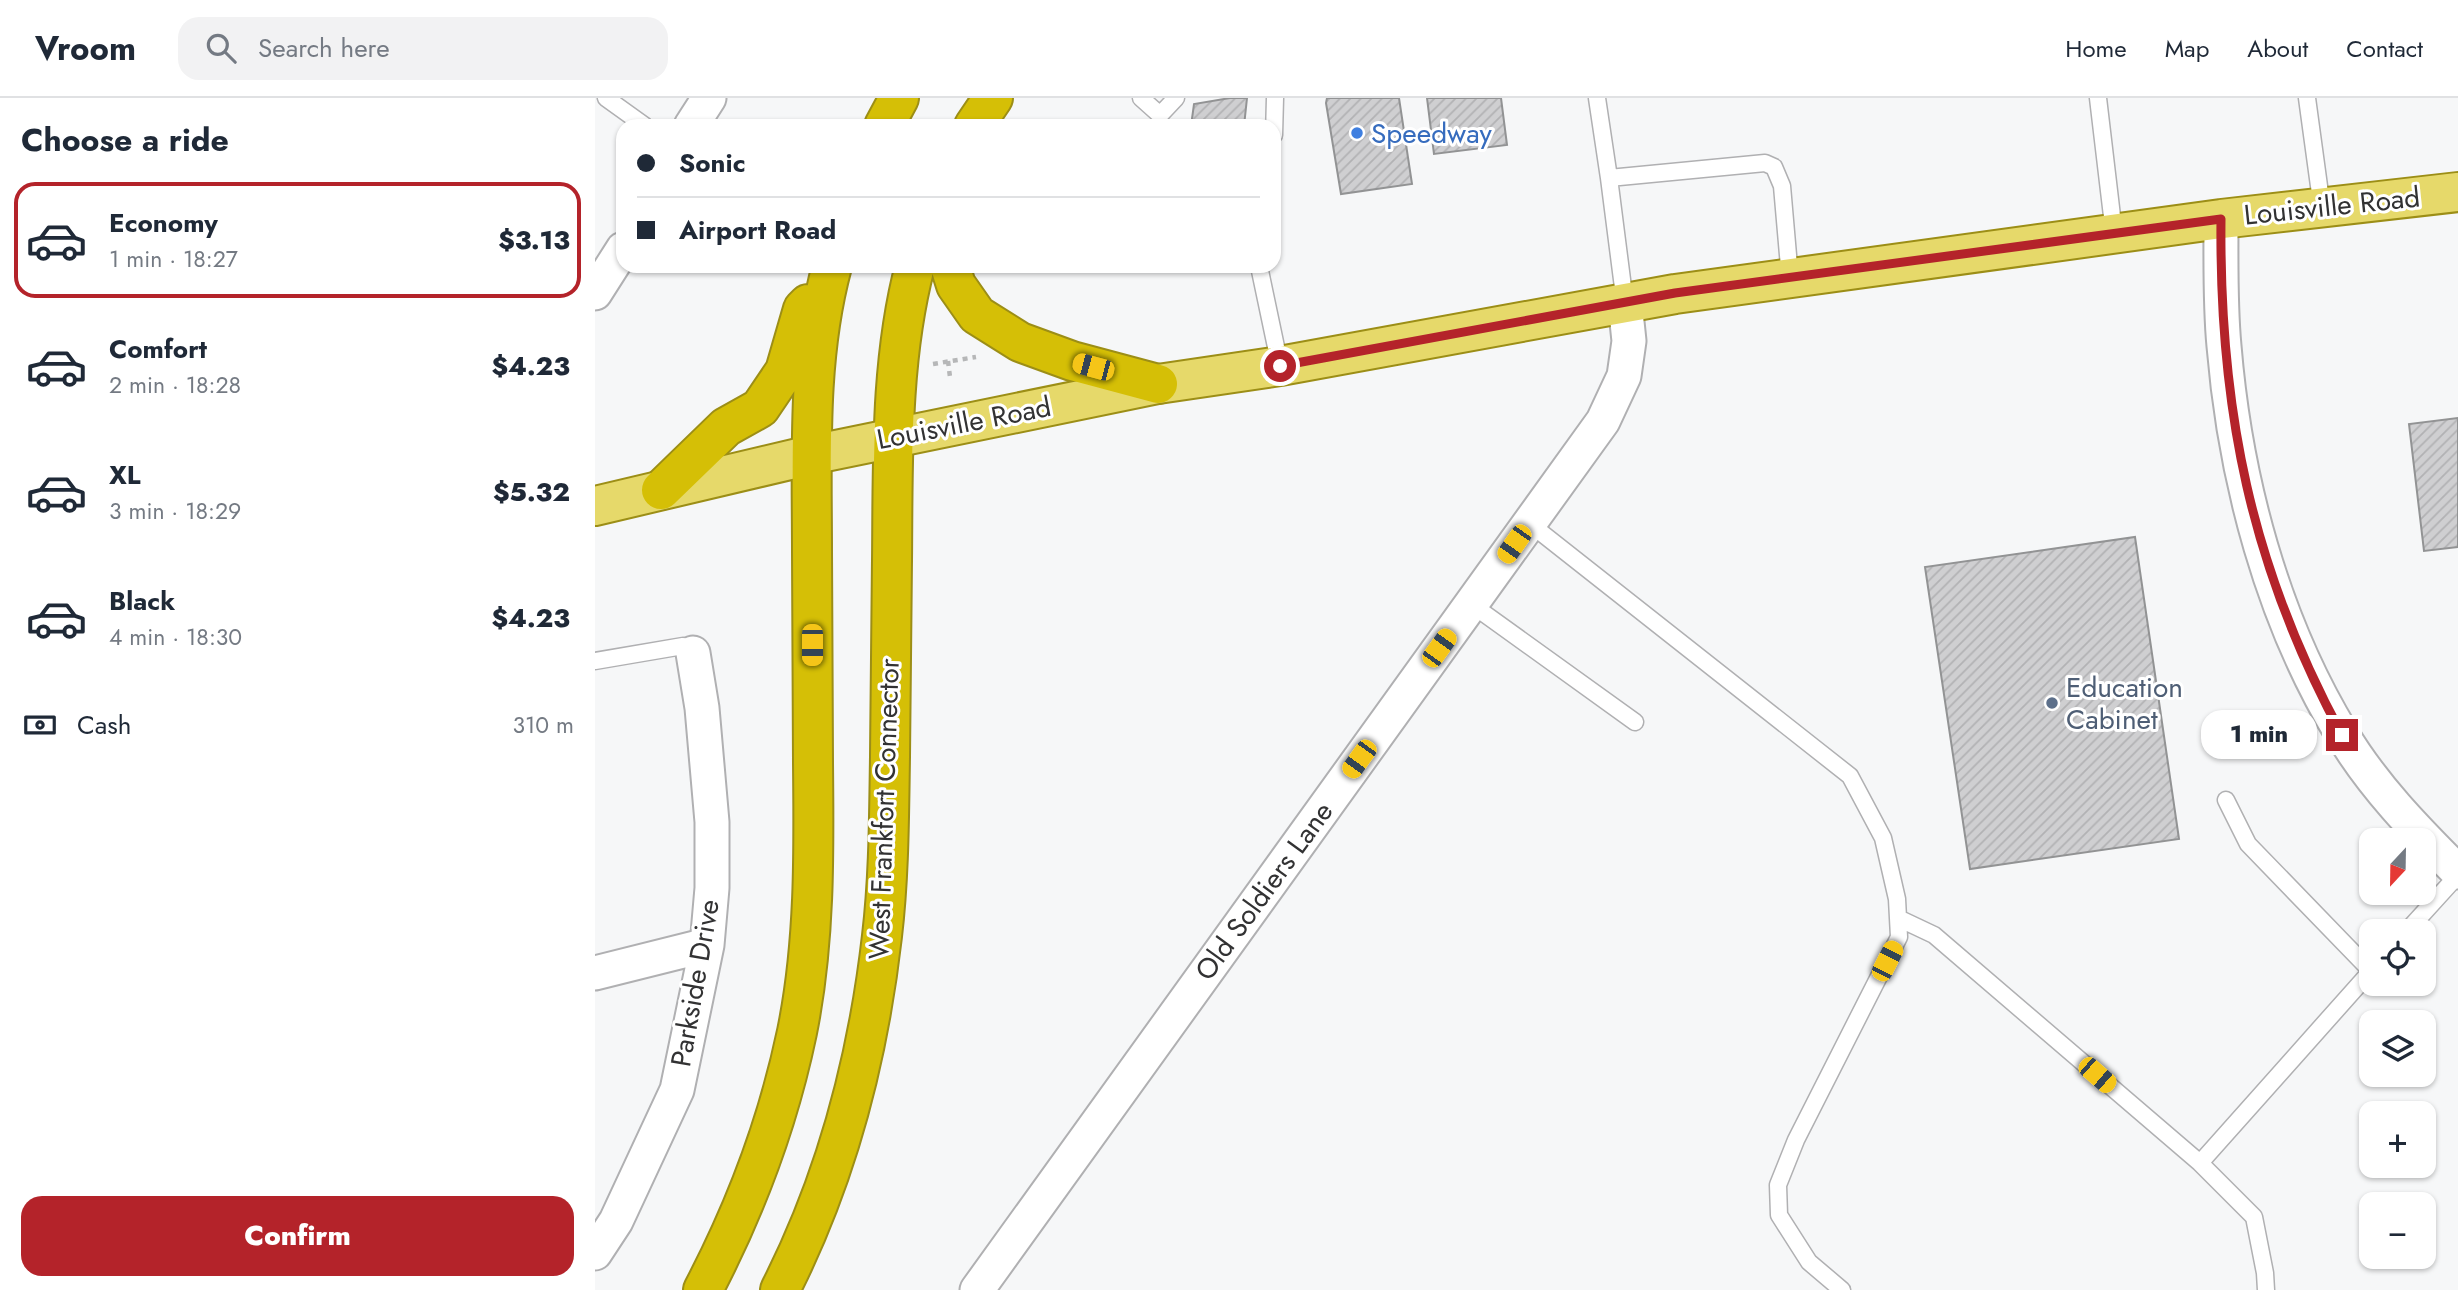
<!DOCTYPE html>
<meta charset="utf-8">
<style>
:root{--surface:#fff;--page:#f2f2f3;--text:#1f2937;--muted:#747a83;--line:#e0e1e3;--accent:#b4232a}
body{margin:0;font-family:Jost,sans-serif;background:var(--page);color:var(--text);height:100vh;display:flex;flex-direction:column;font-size:26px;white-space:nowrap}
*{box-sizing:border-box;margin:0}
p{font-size:23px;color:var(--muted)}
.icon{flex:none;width:38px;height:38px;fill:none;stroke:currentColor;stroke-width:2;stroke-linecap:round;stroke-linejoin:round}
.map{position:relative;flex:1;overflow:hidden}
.sheet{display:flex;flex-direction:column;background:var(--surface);width:595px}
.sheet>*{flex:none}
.guide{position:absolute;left:21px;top:21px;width:665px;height:154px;border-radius:21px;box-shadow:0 2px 5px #0004;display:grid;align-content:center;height:154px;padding:0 21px;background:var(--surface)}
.needle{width:46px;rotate:202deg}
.fabs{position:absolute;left:1764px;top:730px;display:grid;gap:14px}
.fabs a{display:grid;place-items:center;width:77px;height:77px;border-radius:14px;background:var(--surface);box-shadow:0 2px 5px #0004;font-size:35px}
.end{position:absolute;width:32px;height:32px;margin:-16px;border:9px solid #b4232a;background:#fff;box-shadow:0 0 0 4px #fff}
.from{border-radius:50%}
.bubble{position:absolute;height:49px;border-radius:21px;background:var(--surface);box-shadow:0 2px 5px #0004;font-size:23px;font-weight:800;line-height:49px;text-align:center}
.car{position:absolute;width:21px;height:42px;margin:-21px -10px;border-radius:9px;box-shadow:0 0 5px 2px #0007;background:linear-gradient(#f5c518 24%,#345 0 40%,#f5c518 0 76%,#345 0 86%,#f5c518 0)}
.guide b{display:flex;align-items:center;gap:24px;height:66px;font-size:26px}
.guide b+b{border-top:2px solid var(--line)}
.guide i{width:18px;height:18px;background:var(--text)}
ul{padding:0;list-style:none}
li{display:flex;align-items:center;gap:21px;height:116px;margin:0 14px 10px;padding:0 7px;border:4px solid transparent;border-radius:21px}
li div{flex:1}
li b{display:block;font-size:26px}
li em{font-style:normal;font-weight:800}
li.on{border-color:var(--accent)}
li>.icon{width:63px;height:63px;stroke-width:1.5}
h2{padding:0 21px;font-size:32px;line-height:84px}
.pay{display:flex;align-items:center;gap:18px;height:77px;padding:0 21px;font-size:26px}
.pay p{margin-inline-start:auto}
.action{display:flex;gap:14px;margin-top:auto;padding:14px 21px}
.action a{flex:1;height:80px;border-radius:21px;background:var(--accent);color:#fff;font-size:28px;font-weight:800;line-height:80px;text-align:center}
header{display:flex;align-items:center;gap:42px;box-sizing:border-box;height:98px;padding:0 35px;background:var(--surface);border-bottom:2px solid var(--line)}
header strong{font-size:33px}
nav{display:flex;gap:38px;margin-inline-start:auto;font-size:24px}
.search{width:490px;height:63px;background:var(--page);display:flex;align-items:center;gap:18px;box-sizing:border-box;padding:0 24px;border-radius:21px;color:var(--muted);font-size:26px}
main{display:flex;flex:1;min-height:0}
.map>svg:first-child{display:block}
.building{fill:url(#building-hatch);stroke:#929394;stroke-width:2}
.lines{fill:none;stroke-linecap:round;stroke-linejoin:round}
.lane-casing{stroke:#b0b0b2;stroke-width:19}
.street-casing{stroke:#b0b0b2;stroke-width:37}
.primary-casing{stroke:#9c8e16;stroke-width:42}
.highway-casing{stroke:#9c8e16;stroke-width:42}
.path{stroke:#b6b7b8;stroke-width:4.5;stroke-dasharray:5 5;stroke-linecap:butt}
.lane{stroke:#fff;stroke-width:16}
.street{stroke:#fff;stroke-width:33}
.primary{stroke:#e6d96a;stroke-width:38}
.highway{stroke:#d5bf06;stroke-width:38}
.route{stroke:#b4232a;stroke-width:9}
.shop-dot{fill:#3f7fe0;stroke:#fff;stroke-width:2.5}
.service-dot{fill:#5c6f8a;stroke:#fff;stroke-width:2.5}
.labels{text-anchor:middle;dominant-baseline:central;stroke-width:6;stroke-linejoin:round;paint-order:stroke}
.shop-label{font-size:28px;fill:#366cbe;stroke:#fff;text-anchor:start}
.street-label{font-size:28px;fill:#323233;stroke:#fff}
.service-label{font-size:28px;fill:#4e5e75;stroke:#fff;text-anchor:start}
</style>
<header>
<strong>Vroom</strong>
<div class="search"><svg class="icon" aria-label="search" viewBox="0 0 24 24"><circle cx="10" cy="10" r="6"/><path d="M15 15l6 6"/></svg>Search here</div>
<nav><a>Home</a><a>Map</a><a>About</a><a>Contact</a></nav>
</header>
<main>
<section class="sheet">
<h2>Choose a ride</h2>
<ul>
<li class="on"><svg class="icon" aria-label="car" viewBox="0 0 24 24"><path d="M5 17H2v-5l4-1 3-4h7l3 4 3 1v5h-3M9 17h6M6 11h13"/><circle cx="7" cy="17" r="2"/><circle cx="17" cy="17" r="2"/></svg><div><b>Economy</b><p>1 min · 18:27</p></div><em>$3.13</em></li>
<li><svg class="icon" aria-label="car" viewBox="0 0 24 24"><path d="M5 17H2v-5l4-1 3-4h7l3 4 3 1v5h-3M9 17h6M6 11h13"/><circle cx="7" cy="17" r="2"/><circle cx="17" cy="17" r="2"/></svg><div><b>Comfort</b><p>2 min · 18:28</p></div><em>$4.23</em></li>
<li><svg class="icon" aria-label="car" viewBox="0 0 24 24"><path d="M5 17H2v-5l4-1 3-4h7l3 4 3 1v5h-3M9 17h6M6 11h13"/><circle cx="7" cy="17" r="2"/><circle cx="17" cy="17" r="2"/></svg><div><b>XL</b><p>3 min · 18:29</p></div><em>$5.32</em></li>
<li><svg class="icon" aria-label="car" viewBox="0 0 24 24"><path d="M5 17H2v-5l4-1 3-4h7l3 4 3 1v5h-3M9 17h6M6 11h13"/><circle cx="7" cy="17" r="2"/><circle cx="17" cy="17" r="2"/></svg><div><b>Black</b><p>4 min · 18:30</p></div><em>$4.23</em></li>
</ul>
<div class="pay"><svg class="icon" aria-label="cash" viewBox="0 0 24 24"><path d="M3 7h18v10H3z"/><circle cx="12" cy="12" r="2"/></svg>Cash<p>310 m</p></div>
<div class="action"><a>Confirm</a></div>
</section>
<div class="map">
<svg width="1863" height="1192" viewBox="0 0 1863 1192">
<defs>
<pattern id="building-hatch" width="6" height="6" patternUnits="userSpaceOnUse" patternTransform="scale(1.75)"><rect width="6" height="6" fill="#cfcfd1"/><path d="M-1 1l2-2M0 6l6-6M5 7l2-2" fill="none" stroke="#b2b2b4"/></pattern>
</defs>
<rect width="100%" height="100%" fill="#f6f7f8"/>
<path class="building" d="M635,0H652L649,28H596L599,6Z
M732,0H804L817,86L746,96L731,5Z
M832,0H906L912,47L839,56Z
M1863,320V449L1829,453L1814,326Z
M1540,439L1584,741L1375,771L1330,469Z"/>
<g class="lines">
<defs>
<path id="lane" d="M11,0L50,28
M546,0L565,17L581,0
M1002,0L1014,80L1170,65L1179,69L1187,88L1195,180
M1503,0L1519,135
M1712,0L1727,110
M679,37L680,0
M1014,80L1030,205
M664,168L685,268
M934,425L1255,678L1288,740L1302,801L1304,839L1201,1042L1183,1087L1184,1117L1214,1164L1247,1192
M876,506L1040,624
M0,563L88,548L98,555
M1631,702L1653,746L1776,873
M1303,820L1339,837L1605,1065
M1812,833L1863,777
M1671,1192L1670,1175L1659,1119L1605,1065L1776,873"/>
<path id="street" d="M96,28L114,0
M1626,121C1626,163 1625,206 1629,248C1640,381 1677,521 1747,636C1778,688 1820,731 1863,774
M0,195L28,151
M0,875L112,847
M0,1155L21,1123L82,992L112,847L117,790V724L107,610L98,555
M382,1192L1008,323L1029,278L1034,243L1030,205"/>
<path id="primary" d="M0,408L216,357L563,286L685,268L1080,196L1626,121L1863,94"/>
<path id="highway" d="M289,28L304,0
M379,28L398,0
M355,168L361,187L382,217L425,244L477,263L563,286
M66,392L131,329L165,310L190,273L208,211L213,206
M108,1192C151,1110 183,1025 202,934C220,846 219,754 218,665C217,594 217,523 217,453C217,358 212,260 237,168
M185,1192C241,1082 273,961 287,838C294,779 294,718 295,659C296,593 296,528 297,463C298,366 295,263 320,168"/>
</defs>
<use href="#lane" class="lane-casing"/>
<use href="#street" class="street-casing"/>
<use href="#primary" class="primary-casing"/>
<use href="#highway" class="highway-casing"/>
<path class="path" d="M353,263L355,279
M338,266L381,259"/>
<use href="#lane" class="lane"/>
<use href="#street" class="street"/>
<use href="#primary" class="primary"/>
<use href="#highway" class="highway"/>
</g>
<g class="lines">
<path class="route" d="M685,268L1080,195L1626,121C1624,311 1656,469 1747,637"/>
</g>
<circle class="shop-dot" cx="762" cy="35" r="7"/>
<circle class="service-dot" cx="1457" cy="605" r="7"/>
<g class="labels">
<g class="shop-label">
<text x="776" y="35">Speedway</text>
</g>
<g class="street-label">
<text transform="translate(1737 108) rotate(-6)">Louisville Road</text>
<text transform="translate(369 325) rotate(-11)">Louisville Road</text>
<text transform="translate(289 711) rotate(-88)">West Frankfort Connector</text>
<text transform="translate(669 793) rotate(-54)">Old Soldiers Lane</text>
<text transform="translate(100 885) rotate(-80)">Parkside Drive</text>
</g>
<g class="service-label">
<text x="1471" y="589">Education<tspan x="1471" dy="32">Cabinet</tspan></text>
</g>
</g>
</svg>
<div class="fabs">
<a><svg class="needle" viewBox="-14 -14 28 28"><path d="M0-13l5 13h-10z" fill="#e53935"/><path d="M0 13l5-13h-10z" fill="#747a83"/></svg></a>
<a><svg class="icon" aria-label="locate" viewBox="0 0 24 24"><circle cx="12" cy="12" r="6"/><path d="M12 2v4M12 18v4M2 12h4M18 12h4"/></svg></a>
<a><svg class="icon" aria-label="layers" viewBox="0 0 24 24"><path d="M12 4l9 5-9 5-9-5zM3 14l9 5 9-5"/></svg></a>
<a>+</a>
<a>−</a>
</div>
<i class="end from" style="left:685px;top:268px"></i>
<i class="end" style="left:1747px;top:637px"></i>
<div class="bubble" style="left:1606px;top:612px;width:116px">1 min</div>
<i class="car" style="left:498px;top:269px;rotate:285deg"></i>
<i class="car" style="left:919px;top:446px;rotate:215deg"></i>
<i class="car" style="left:217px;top:547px;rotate:180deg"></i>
<i class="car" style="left:844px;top:550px;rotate:36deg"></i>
<i class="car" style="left:764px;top:661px;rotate:216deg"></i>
<i class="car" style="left:1292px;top:863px;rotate:27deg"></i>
<i class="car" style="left:1502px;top:977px;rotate:131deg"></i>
<div class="guide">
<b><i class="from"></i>Sonic</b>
<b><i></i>Airport Road</b>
</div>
</div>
</main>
